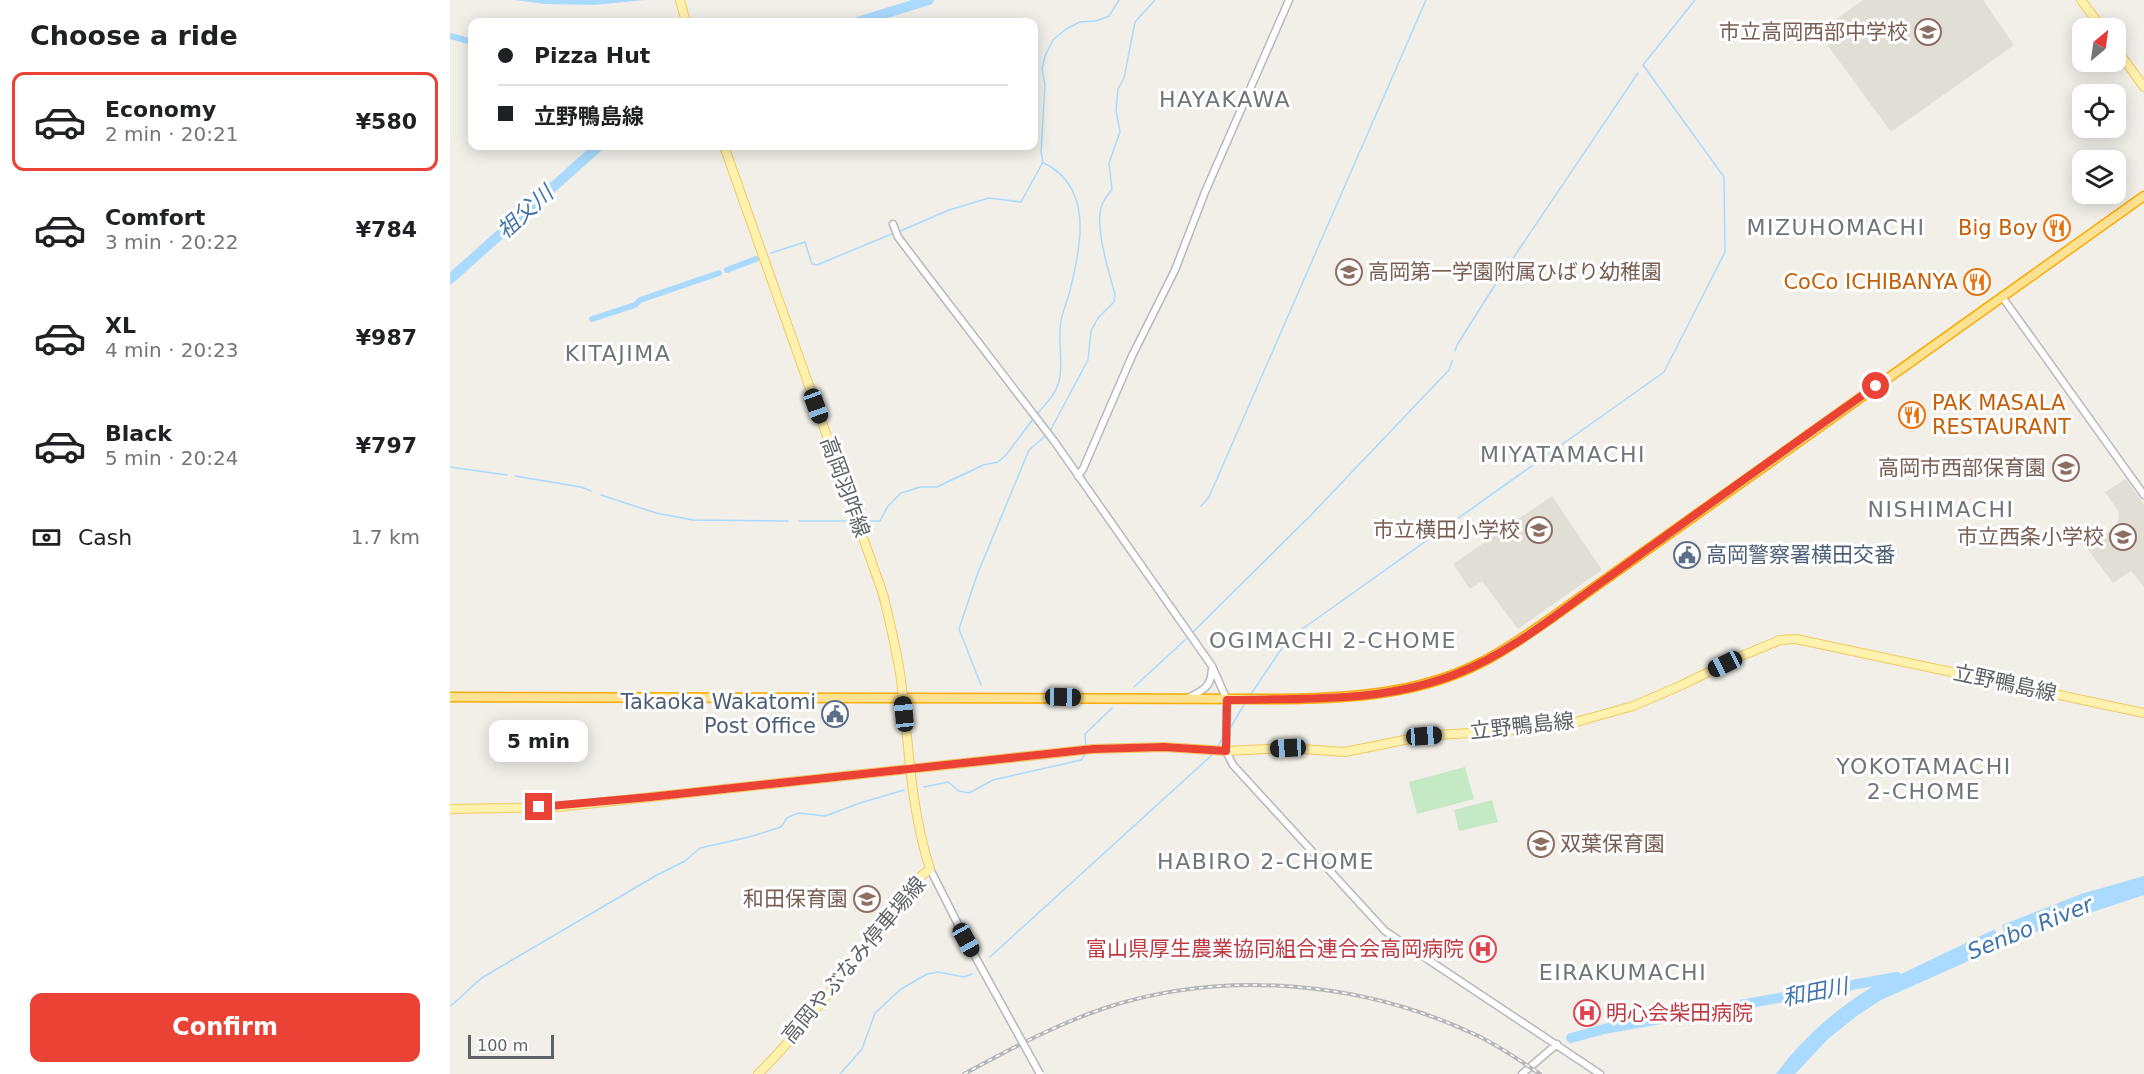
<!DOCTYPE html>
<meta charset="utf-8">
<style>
:root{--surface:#fff;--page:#f6f6f6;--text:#202124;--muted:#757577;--line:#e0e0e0;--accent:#ea4335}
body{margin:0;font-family:"DejaVu Sans","Noto Sans JP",sans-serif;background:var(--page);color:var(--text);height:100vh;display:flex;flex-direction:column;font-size:22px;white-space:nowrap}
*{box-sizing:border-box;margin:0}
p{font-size:20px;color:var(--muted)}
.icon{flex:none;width:33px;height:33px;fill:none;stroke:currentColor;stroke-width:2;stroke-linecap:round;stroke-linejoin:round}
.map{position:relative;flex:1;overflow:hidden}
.sheet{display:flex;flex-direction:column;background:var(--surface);width:450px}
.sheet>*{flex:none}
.banner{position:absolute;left:18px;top:18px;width:570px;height:132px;border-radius:12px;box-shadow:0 3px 15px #0003;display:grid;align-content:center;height:132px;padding:0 30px;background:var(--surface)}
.needle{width:39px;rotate:29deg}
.fabs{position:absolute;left:1622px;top:18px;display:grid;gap:12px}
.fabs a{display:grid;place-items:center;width:54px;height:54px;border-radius:12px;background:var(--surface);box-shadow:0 3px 15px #0003;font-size:30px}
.scale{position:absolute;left:18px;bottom:15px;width:86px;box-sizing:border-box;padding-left:6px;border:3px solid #5f6368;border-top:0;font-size:16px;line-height:21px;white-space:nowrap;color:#5f6368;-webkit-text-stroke:4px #fff;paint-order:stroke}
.end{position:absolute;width:27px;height:27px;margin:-14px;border:8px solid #ea4335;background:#fff;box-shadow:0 0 0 3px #fff}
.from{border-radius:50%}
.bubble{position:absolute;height:42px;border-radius:12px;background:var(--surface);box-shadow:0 3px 15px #0003;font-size:20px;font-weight:700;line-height:42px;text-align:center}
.car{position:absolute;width:18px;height:36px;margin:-18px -9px;border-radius:8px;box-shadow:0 0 4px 2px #0007;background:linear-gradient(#222 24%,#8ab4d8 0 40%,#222 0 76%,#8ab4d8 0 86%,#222 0)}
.banner b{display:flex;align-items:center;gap:21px;height:57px;font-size:22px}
.banner b+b{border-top:2px solid var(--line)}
.banner i{width:15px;height:15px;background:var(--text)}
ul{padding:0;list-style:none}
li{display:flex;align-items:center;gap:18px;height:99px;margin:0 12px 9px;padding:0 18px;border:3px solid transparent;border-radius:12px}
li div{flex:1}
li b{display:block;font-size:22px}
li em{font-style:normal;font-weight:700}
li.on{border-color:var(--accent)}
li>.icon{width:54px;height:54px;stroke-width:1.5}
h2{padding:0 30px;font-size:27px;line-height:72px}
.pay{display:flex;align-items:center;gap:15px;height:66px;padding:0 30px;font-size:22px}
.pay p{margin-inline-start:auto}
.button{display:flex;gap:12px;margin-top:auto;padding:12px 30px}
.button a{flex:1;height:69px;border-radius:12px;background:var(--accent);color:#fff;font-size:24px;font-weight:700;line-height:69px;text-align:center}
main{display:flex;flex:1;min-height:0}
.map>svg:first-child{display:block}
.education{fill:#e1ded6}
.green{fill:#c5e8c5}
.water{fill:#aadaff}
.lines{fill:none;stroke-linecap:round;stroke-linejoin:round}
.stream{stroke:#aadaff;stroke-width:1.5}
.canal{stroke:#aadaff;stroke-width:6}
.river{stroke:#aadaff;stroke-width:10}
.minor-casing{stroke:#b5b8bc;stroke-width:9}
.major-casing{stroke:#f2c960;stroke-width:10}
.highway-casing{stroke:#f9ab00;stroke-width:11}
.minor{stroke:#fff;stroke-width:6}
.major{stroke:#fff2af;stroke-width:8}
.highway{stroke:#fde293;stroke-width:8}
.rail-casing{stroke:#b6b7b8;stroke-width:4}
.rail{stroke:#fff;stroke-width:1.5;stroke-dasharray:4.5;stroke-linecap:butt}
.minor-bridge-casing{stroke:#b5b8bc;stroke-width:9;stroke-linecap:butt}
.minor-bridge{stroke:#fff;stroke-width:6}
.route{stroke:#ea4335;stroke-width:8}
.labels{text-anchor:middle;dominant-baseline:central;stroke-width:6;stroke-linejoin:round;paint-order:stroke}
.education-label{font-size:21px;fill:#785e54;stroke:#fff;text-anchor:end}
.food-label{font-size:21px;fill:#c56008;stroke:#fff;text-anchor:end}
.street-label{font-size:21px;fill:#5f6368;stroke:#fff}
.service-label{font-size:21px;fill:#4e5e75;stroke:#fff;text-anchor:start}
.health-label{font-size:21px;fill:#be3a42;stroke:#fff;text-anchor:end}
.neighbourhood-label{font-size:22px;letter-spacing:1.5px;fill:#70757a;stroke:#fff}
.water-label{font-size:22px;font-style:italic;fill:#4174aa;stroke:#fff}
</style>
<main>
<section class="sheet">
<h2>Choose a ride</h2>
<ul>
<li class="on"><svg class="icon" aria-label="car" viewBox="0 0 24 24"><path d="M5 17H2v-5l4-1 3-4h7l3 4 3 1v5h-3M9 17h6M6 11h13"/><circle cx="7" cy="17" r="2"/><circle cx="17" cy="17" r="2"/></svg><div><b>Economy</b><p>2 min · 20:21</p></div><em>¥580</em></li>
<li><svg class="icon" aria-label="car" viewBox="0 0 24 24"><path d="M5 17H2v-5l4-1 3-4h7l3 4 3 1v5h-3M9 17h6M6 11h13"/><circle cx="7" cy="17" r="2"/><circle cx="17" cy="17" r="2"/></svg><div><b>Comfort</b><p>3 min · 20:22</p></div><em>¥784</em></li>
<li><svg class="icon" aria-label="car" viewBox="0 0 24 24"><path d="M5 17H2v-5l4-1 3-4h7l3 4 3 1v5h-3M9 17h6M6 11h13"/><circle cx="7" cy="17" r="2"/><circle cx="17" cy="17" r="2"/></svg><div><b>XL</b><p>4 min · 20:23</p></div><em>¥987</em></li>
<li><svg class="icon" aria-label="car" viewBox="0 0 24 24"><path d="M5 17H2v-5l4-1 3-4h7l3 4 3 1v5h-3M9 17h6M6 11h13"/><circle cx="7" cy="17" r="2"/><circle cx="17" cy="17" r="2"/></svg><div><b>Black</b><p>5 min · 20:24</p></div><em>¥797</em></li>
</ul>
<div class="pay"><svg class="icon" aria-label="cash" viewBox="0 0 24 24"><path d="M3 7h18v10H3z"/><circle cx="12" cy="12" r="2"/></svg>Cash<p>1.7 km</p></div>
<div class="button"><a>Confirm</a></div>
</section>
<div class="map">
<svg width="1694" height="1074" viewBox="0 0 1694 1074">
<rect width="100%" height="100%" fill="#f1efe8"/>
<path class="education" d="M1413,0H1533L1564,45L1441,132L1368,32Z
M1676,479L1694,505V587L1681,571L1663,583L1637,548L1667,526L1669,512L1655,492Z
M1102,496L1152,570L1068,629L1032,581L1020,589L1003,564Z"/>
<path class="green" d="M1015,767L1024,799L967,814L959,782Z
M1042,800L1048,822L1009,831L1004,810Z"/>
<path class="water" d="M65,0H195L144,5L95,4Z
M1694,876V895L1600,926L1557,944L1552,925L1631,894Z
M1545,929L1550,947L1431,1000L1408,1015L1379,1038L1345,1074H1326C1352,1039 1384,1010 1422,987L1424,983L1447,974L1449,975Z"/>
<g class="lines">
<path class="stream" d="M448,232L499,210L539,198L571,202L593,162L591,152L595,84L592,69L595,56L603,40L616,29L630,22L646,21L659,16L669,0
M321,253L355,242L362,264L367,265L444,233
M1005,351L1007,345L1045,285L1188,73
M586,415C595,405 606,394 609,381C614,362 607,341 611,321C613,309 619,298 621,286C632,242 642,187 594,163
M601,429L638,360L641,331L648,318L664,302L665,294C659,273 644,225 652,205C654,199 659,194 662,189L659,163L670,132L666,110L668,89L674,78L685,22L705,0
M0,467L57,475
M65,476L131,487L141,491
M151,495L206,513L243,520L338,521
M751,506L759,497L976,0
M349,521H404
M414,521H430L438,506L451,493L470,487H487L533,465L548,462L556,455L583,419
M743,632L861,515L999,370L1002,361
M531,685L509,629L527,575L579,450L594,437
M684,687L736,639
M801,694L836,642L848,632L1214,372L1275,252L1274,177L1193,65L1245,0
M779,730L795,703
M767,747L774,736
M636,748L635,734L662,708
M474,787L498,782L509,791L519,793L543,780L631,760L636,753
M540,957L763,754
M0,1006C13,997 21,985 35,976L207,875L235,861L250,848L299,837L331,827L337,818L348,813L375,816L410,803L454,790
M390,1074L412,1049L425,1013L451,989L477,974L488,972L514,977L522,974"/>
<path class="canal" d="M0,36L22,42
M277,270L306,259
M142,319L185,305L190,300L269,273"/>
<path class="river" d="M407,22L479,0
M0,279L149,146
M1534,946L1568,934
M1121,1038L1154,1029L1447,977"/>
<defs>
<path id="minor" d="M443,224L448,237L476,274L604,441L762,666L777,700L776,751L783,765L935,931L1150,1074
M1553,298L1694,495
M628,476L633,469L682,356L725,270L755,192L839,0
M738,698C753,690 761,688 762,669
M480,869L516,940
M1072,1074L1107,1044"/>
<path id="major" d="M230,0L236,22
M1631,0L1652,28
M1665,47L1694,87
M274,146L433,594C440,623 447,651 451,680C459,743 460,808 480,869C455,887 439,914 420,939C385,985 349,1034 308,1074
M0,809L108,807L643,749L714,747L776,751L838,748L895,752L974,736L1093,728L1126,722L1183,706L1232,685L1289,657L1330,640L1346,639L1694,713"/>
<path id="highway" d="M0,697L835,699C902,698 969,694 1030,663C1053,652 1075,636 1097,621L1694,196"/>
</defs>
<use href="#minor" class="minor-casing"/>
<use href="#major" class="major-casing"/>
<use href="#highway" class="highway-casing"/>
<use href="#minor" class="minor"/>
<use href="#major" class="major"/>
<use href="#highway" class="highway"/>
<defs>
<path id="rail" d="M514,1074C560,1049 605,1025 655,1008C774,969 911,981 1024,1034C1048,1045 1069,1060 1090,1074"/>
</defs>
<use href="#rail" class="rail-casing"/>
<use href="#rail" class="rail"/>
<defs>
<path id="minor-bridge" d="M516,940L590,1074"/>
</defs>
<use href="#minor-bridge" class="minor-bridge-casing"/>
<use href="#minor-bridge" class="minor-bridge"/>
</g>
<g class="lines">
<path class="route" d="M89,807L200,797L643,749L714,747L776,751L777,700C854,698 933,703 1006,674C1063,652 1113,609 1163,574C1250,511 1337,448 1426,386"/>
</g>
<defs>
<symbol id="school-ring" viewBox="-11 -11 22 22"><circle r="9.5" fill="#fff" stroke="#8d6e63" stroke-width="1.5"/><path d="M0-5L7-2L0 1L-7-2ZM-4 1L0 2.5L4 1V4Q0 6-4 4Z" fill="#8d6e63"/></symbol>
<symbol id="restaurant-ring" viewBox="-11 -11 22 22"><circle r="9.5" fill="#fff" stroke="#e8710a" stroke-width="1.5"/><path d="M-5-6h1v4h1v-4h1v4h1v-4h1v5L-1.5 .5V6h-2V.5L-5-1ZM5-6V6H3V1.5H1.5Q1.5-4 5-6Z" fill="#e8710a"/></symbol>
<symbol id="civic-ring" viewBox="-11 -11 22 22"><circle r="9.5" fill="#fff" stroke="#5c6f8a" stroke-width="1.5"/><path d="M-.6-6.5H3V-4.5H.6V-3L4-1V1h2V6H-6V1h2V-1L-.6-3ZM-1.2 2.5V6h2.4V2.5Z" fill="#5c6f8a"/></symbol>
<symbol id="hospital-ring" viewBox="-11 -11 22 22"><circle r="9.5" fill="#fff" stroke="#e0444e" stroke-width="1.5"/><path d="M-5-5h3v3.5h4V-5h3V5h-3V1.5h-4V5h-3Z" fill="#e0444e"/></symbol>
</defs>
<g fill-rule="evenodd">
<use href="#school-ring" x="1463" y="17" width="30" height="30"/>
<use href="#restaurant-ring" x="1592" y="213" width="30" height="30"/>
<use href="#school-ring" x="884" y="257" width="30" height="30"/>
<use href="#restaurant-ring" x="1512" y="267" width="30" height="30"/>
<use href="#restaurant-ring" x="1447" y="400" width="30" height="30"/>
<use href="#school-ring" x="1601" y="453" width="30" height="30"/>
<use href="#school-ring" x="1074" y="515" width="30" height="30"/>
<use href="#school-ring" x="1658" y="522" width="30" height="30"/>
<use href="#civic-ring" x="1222" y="540" width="30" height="30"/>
<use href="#civic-ring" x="370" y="699" width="30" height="30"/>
<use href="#school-ring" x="1076" y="829" width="30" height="30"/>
<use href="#school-ring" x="402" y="884" width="30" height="30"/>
<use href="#hospital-ring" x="1018" y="934" width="30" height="30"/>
<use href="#hospital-ring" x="1122" y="998" width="30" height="30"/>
</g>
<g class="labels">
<g class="education-label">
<text x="1458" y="32">市立高岡西部中学校</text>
<text x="918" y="272" text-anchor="start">高岡第一学園附属ひばり幼稚園</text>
<text x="1596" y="468">高岡市西部保育園</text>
<text x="1070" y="530">市立横田小学校</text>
<text x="1654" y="537">市立西条小学校</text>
<text x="1110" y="844" text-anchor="start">双葉保育園</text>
<text x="398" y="899">和田保育園</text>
</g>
<g class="food-label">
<text x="1588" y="228">Big Boy</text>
<text x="1508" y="282">CoCo ICHIBANYA</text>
<text x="1482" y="403" text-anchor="start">PAK MASALA<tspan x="1482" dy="24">RESTAURANT</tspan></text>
</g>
<g class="street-label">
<text transform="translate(395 487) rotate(70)">高岡羽咋線</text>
<text transform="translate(1555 683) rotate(12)">立野鴨島線</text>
<text transform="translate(1072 726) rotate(-6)">立野鴨島線</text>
<text transform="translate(404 960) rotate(-50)">高岡やぶなみ停車場線</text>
</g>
<g class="service-label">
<text x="1256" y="555">高岡警察署横田交番</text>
<text x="366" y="702" text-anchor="end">Takaoka Wakatomi<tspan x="366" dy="24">Post Office</tspan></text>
</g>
<g class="health-label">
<text x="1014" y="949">富山県厚生農業協同組合連合会高岡病院</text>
<text x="1156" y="1013" text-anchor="start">明心会柴田病院</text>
</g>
<g class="neighbourhood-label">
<text x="775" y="99">HAYAKAWA</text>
<text x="1386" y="227">MIZUHOMACHI</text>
<text x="168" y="353">KITAJIMA</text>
<text x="1113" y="454">MIYATAMACHI</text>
<text x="1491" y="509">NISHIMACHI</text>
<text x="883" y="640">OGIMACHI 2-CHOME</text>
<text x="1474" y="766">YOKOTAMACHI<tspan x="1474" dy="25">2-CHOME</tspan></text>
<text x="816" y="861">HABIRO 2-CHOME</text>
<text x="1173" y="972">EIRAKUMACHI</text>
</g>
<g class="water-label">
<text transform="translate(75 212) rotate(-42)">祖父川</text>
<text transform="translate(1580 928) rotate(-22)">Senbo River</text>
<text transform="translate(1365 992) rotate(-11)">和田川</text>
</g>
</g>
</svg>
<div class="fabs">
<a><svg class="needle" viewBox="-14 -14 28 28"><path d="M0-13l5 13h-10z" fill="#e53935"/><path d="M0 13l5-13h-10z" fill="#757577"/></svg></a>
<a><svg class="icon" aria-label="locate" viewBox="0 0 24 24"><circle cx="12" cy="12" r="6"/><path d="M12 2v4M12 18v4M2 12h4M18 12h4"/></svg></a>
<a><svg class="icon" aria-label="layers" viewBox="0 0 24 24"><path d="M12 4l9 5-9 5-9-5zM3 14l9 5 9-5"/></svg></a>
</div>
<div class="scale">100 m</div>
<i class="end from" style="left:1426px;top:386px"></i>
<i class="end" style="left:89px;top:807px"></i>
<div class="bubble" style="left:39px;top:720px;width:99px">5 min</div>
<i class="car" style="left:366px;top:406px;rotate:160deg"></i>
<i class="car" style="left:1275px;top:664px;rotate:244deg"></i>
<i class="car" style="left:613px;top:697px;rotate:91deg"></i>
<i class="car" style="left:454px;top:714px;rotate:354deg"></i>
<i class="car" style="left:974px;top:736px;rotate:86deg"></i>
<i class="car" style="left:838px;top:748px;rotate:267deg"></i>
<i class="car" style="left:516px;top:940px;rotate:151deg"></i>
<div class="banner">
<b><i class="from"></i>Pizza Hut</b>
<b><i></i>立野鴨島線</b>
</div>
</div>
</main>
